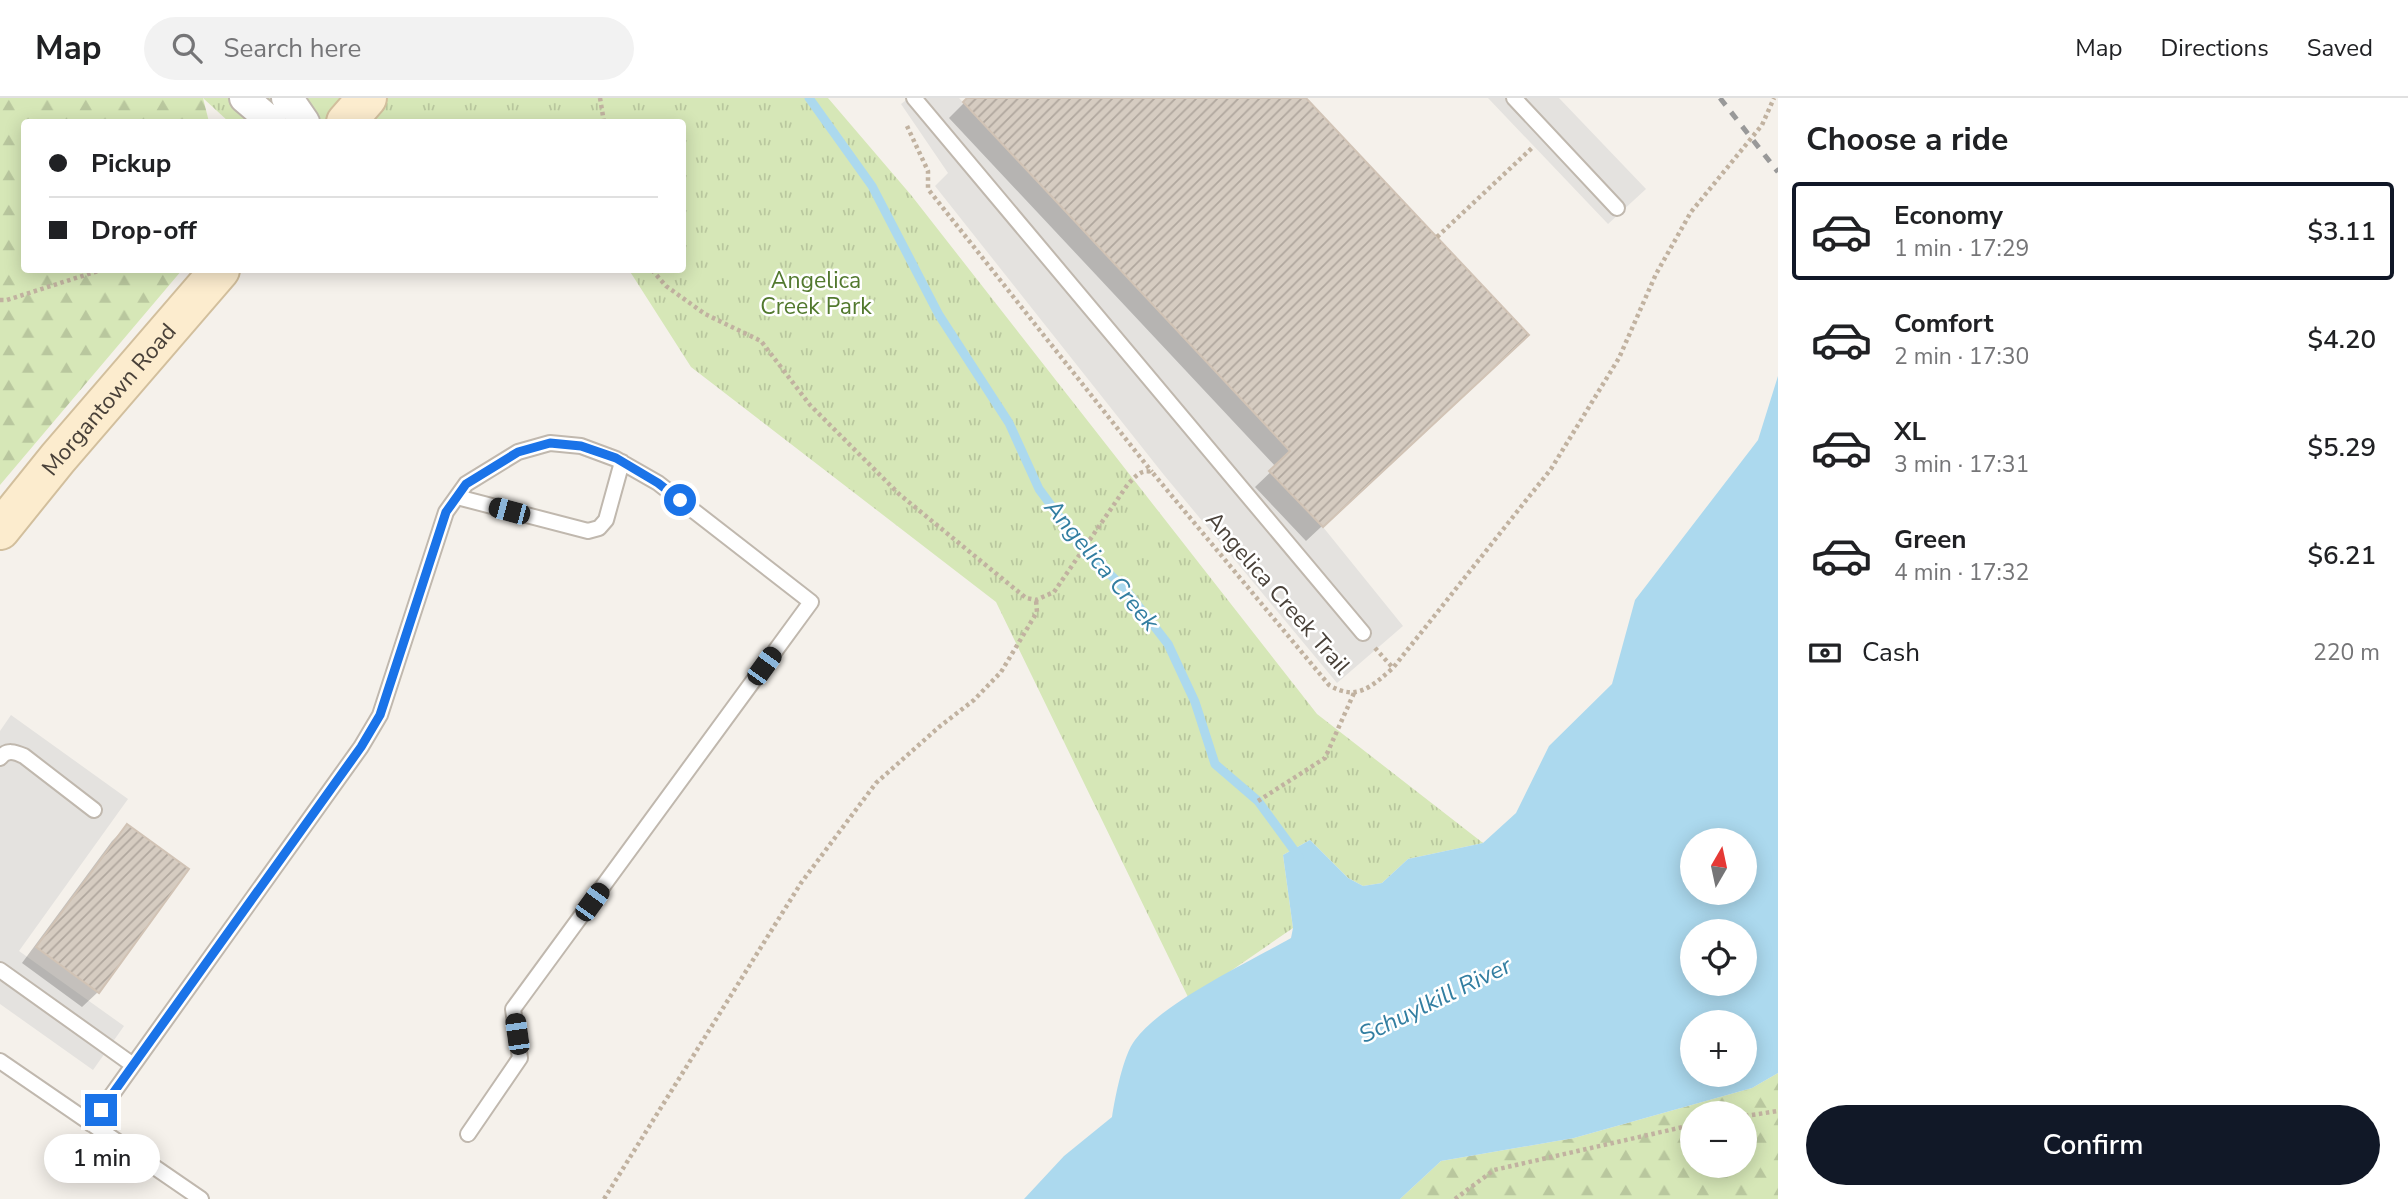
<!DOCTYPE html>
<meta charset="utf-8">
<style>
:root{--surface:#fff;--page:#f2f2f2;--text:#202124;--muted:#757577;--line:#e0e0e0;--accent:#111827}
body{margin:0;font-family:"Nunito Sans",sans-serif;background:var(--page);color:var(--text);height:100vh;display:flex;flex-direction:column;font-size:26px;white-space:nowrap}
*{box-sizing:border-box;margin:0}
p{font-size:23px;color:var(--muted)}
.icon{flex:none;width:38px;height:38px;fill:none;stroke:currentColor;stroke-width:2;stroke-linecap:round;stroke-linejoin:round}
.map{position:relative;flex:1;overflow:hidden}
.drawer{display:flex;flex-direction:column;background:var(--surface);width:630px}
.drawer>*{flex:none}
.guide{position:absolute;left:21px;top:21px;width:665px;height:154px;border-radius:7px;box-shadow:0 4px 18px #0003;display:grid;align-content:center;height:154px;padding:0 28px;background:var(--surface)}
.needle{width:46px;rotate:9deg}
.tools{position:absolute;left:1680px;top:730px;display:grid;gap:14px}
.tools a{display:grid;place-items:center;width:77px;height:77px;border-radius:50%;background:var(--surface);box-shadow:0 4px 18px #0003;font-size:35px}
.end{position:absolute;width:32px;height:32px;margin:-16px;border:9px solid #1a73e8;background:#fff;box-shadow:0 0 0 4px #fff}
.from{border-radius:50%}
.bubble{position:absolute;height:49px;border-radius:24px;background:var(--surface);box-shadow:0 4px 18px #0003;font-size:23px;font-weight:600;line-height:49px;text-align:center}
.car{position:absolute;width:21px;height:42px;margin:-21px -10px;border-radius:9px;box-shadow:0 0 5px 2px #0007;background:linear-gradient(#222 24%,#8ab4d8 0 40%,#222 0 76%,#8ab4d8 0 86%,#222 0)}
.guide b{display:flex;align-items:center;gap:24px;height:66px;font-size:26px}
.guide b+b{border-top:2px solid var(--line)}
.guide i{width:18px;height:18px;background:var(--text)}
ul{padding:0;list-style:none}
li{display:flex;align-items:center;gap:21px;height:98px;margin:0 14px 10px;padding:0 14px;border:4px solid transparent;border-radius:7px}
li div{flex:1}
li b{display:block;font-size:26px}
li em{font-style:normal;font-weight:600}
li.selected{border-color:var(--accent)}
li>.icon{width:63px;height:63px;stroke-width:1.5}
h2{padding:0 28px;font-size:32px;line-height:84px}
.pay{display:flex;align-items:center;gap:18px;height:77px;padding:0 28px;font-size:26px}
.pay p{margin-inline-start:auto}
.action{display:flex;gap:14px;margin-top:auto;padding:14px 28px}
.action a{flex:1;height:80px;border-radius:42px;background:var(--accent);color:#fff;font-size:28px;font-weight:600;line-height:80px;text-align:center}
header{display:flex;align-items:center;gap:42px;box-sizing:border-box;height:98px;padding:0 35px;background:var(--surface);border-bottom:2px solid var(--line)}
header strong{font-size:33px}
nav{display:flex;gap:38px;margin-inline-start:auto;font-size:24px}
.search{width:490px;height:63px;background:var(--page);display:flex;align-items:center;gap:18px;box-sizing:border-box;padding:0 24px;border-radius:38px;color:var(--muted);font-size:26px}
main{display:flex;flex:1;min-height:0}
.map>svg:first-child{display:block}
.forest{fill:url(#forest-firs);fill-rule:evenodd}
.park{fill:url(#park-tufts)}
.parking{fill:#e4e2df}
.water{fill:#acd9ee;fill-rule:evenodd}
.shadow{fill:#0003}
.lines{fill:none;stroke-linecap:round;stroke-linejoin:round}
.stream{stroke:#acd9ee;stroke-width:9}
.building{fill:url(#building-hatch);stroke:#d1c3b5;stroke-width:2}
.lane-casing{stroke:#c0b8ae;stroke-width:18}
.street-casing{stroke:#c0b8ae;stroke-width:32}
.secondary-casing{stroke:#d2bf9d;stroke-width:42}
.path{stroke:#c1b2a0;stroke-width:4.5;stroke-dasharray:3.5 3.5;stroke-linecap:butt}
.lane{stroke:#fff;stroke-width:14}
.street{stroke:#fff;stroke-width:28}
.secondary{stroke:#fcecce;stroke-width:38}
.rail{stroke:#999;stroke-width:5;stroke-dasharray:9 9;stroke-linecap:butt}
.route{stroke:#1a73e8;stroke-width:9}
.labels{text-anchor:middle;dominant-baseline:central;stroke-width:5;stroke-linejoin:round;paint-order:stroke}
.park-label{font-size:23px;fill:#52792e;stroke:#fff}
.street-label{font-size:23px;fill:#494139;stroke:#fff}
.water-label{font-size:24px;font-style:italic;fill:#327ea1;stroke:#fff}
</style>
<header>
<strong>Map</strong>
<div class="search"><svg class="icon" aria-label="search" viewBox="0 0 24 24"><circle cx="10" cy="10" r="6"/><path d="M15 15l6 6"/></svg>Search here</div>
<nav><a>Map</a><a>Directions</a><a>Saved</a></nav>
</header>
<main>
<div class="map">
<svg width="1778" height="1101" viewBox="0 0 1778 1101">
<defs>
<pattern id="forest-firs" width="22" height="20" patternUnits="userSpaceOnUse" patternTransform="scale(1.75)"><rect width="22" height="20" fill="#d6e7b7"/><path d="M5 1l3.5 6h-7zM16 11l3.5 6h-7z" fill="#b9c79e"/></pattern>
<pattern id="park-tufts" width="24" height="20" patternUnits="userSpaceOnUse" patternTransform="scale(1.75)"><rect width="24" height="20" fill="#d6e7b7"/><path d="M3 7l-1-3M5 7V3M7 7l1-3M15 17l-1-3M17 17v-4M19 17l1-3" fill="none" stroke="#b9c79e"/></pattern>
<pattern id="building-hatch" width="6" height="6" patternUnits="userSpaceOnUse" patternTransform="scale(1.75)"><rect width="6" height="6" fill="#d6ccc1"/><path d="M-1 1l2-2M0 6l6-6M5 7l2-2" fill="none" stroke="#b0a79e"/></pattern>
</defs>
<rect width="100%" height="100%" fill="#f5f1eb"/>
<path class="forest" d="M0,0H203L209,24H24V172H182L0,387Z
M1778,975V1101H1400L1441,1063L1574,1040L1752,990ZM1692,1015H1745V1068H1692Z"/>
<path class="park" d="M203,0H828L911,97L1317,616L1483,745L1408,761L1382,785L1363,788L1348,780L1310,742L1283,757L1293,830L1222,879L1188,899L996,504L691,269L629,172H682V24H229Z"/>
<path class="parking" d="M909,0H959L1290,353L1269,373L1323,429L1403,528L1337,585L1164,377L935,88L948,75L901,6Z
M1488,0H1559L1646,91L1608,126Z
M11,617L128,701L19,853L124,928L93,972L0,906V633Z"/>
<path class="water" d="M1778,278V975L1752,990L1574,1040L1441,1063L1400,1101H1024L1064,1058L1112,1019C1115,1000 1123,957 1135,942C1163,904 1249,864 1291,840L1293,830L1283,757L1310,742L1348,780L1363,788L1382,785L1408,761L1483,745L1516,715L1549,648L1612,586L1635,502L1758,342ZM1692,742H1745V794H1692ZM1692,833H1745V886H1692ZM1692,924H1745V976H1692Z"/>
<path class="shadow" d="M969,0H1303L1511,252L1306,443L1255,389L1276,369L949,20Z
M127,728L98,894L82,909L22,865L112,743Z"/>
<g class="lines">
<path class="stream" d="M809,0L872,88L939,217L1009,325L1039,391L1081,448L1126,492L1168,546L1195,604L1215,666L1258,703L1299,759"/>
</g>
<path class="building" d="M967,0H1306L1529,237L1323,429L1269,373L1290,353L963,4Z
M127,726L189,771L99,895L36,849Z"/>
<g class="lines">
<defs>
<path id="lane" d="M914,0L1363,535
M1514,0L1617,110
M457,399L588,433L599,430L606,422L622,364
M0,660C7,651 15,654 24,658L94,712
M0,872L133,967
M0,963L201,1101
M91,1026L361,649L380,617L446,414L466,386L518,354L550,345L581,348L616,361L658,385L811,504L513,911L520,960L468,1036"/>
<path id="street" d="M244,0L272,24
M286,0L294,8L305,24"/>
<g id="secondary">
<path d="M346,24L367,0"/>
<path id="s1" d="M0,432L58,360L220,172"/>
</g>
</defs>
<use href="#lane" class="lane-casing"/>
<use href="#street" class="street-casing"/>
<use href="#secondary" class="secondary-casing"/>
<path class="path" d="M600,0L604,24
M907,28L928,73V91L1152,374
M1437,139L1533,49
M652,172L666,188L705,216L761,243L810,307L899,396L1026,500L1036,502L1054,494L1128,386C1136,378 1141,371 1152,374L1329,587C1357,604 1372,588 1393,570L1551,371L1619,260L1656,176L1691,114L1762,27L1774,0
M0,202H7L101,172
M1375,550L1393,570
M1258,703L1325,660L1354,595
M1745,1018L1778,1013
M604,1101L801,785L876,685L939,629L974,602L1001,574L1037,514L1036,502
M1455,1101L1494,1072L1692,1027"/>
<use href="#lane" class="lane"/>
<use href="#street" class="street"/>
<use href="#secondary" class="secondary"/>
<path class="rail" d="M1720,0L1778,74"/>
</g>
<g class="lines">
<path class="route" d="M101,1012L361,649L380,617L446,414L466,386L518,354L550,345L581,348L616,360L658,385L680,402"/>
</g>
<g class="labels">
<g class="park-label">
<text x="816" y="182">Angelica<tspan x="816" dy="26">Creek Park</tspan></text>
</g>
<g class="street-label">
<text stroke="none"><textPath href="#s1" startOffset="170">Morgantown Road</textPath></text>
<text transform="translate(1278 495) rotate(49)">Angelica Creek Trail</text>
</g>
<g class="water-label">
<text transform="translate(1102 467) rotate(50)">Angelica Creek</text>
<text transform="translate(1435 902) rotate(-26)">Schuylkill River</text>
</g>
</g>
</svg>
<div class="tools">
<a><svg class="needle" viewBox="-14 -14 28 28"><path d="M0-13l5 13h-10z" fill="#e53935"/><path d="M0 13l5-13h-10z" fill="#757577"/></svg></a>
<a><svg class="icon" aria-label="locate" viewBox="0 0 24 24"><circle cx="12" cy="12" r="6"/><path d="M12 2v4M12 18v4M2 12h4M18 12h4"/></svg></a>
<a>+</a>
<a>−</a>
</div>
<i class="end from" style="left:680px;top:402px"></i>
<i class="end" style="left:101px;top:1012px"></i>
<div class="bubble" style="left:44px;top:1036px;width:116px">1 min</div>
<i class="car" style="left:509px;top:413px;rotate:285deg"></i>
<i class="car" style="left:764px;top:568px;rotate:36deg"></i>
<i class="car" style="left:592px;top:804px;rotate:36deg"></i>
<i class="car" style="left:517px;top:936px;rotate:352deg"></i>
<div class="guide">
<b><i class="from"></i>Pickup</b>
<b><i></i>Drop-off</b>
</div>
</div>
<section class="drawer">
<h2>Choose a ride</h2>
<ul>
<li class="selected"><svg class="icon" aria-label="car" viewBox="0 0 24 24"><path d="M5 17H2v-5l4-1 3-4h7l3 4 3 1v5h-3M9 17h6M6 11h13"/><circle cx="7" cy="17" r="2"/><circle cx="17" cy="17" r="2"/></svg><div><b>Economy</b><p>1 min · 17:29</p></div><em>$3.11</em></li>
<li><svg class="icon" aria-label="car" viewBox="0 0 24 24"><path d="M5 17H2v-5l4-1 3-4h7l3 4 3 1v5h-3M9 17h6M6 11h13"/><circle cx="7" cy="17" r="2"/><circle cx="17" cy="17" r="2"/></svg><div><b>Comfort</b><p>2 min · 17:30</p></div><em>$4.20</em></li>
<li><svg class="icon" aria-label="car" viewBox="0 0 24 24"><path d="M5 17H2v-5l4-1 3-4h7l3 4 3 1v5h-3M9 17h6M6 11h13"/><circle cx="7" cy="17" r="2"/><circle cx="17" cy="17" r="2"/></svg><div><b>XL</b><p>3 min · 17:31</p></div><em>$5.29</em></li>
<li><svg class="icon" aria-label="car" viewBox="0 0 24 24"><path d="M5 17H2v-5l4-1 3-4h7l3 4 3 1v5h-3M9 17h6M6 11h13"/><circle cx="7" cy="17" r="2"/><circle cx="17" cy="17" r="2"/></svg><div><b>Green</b><p>4 min · 17:32</p></div><em>$6.21</em></li>
</ul>
<div class="pay"><svg class="icon" aria-label="cash" viewBox="0 0 24 24"><path d="M3 7h18v10H3z"/><circle cx="12" cy="12" r="2"/></svg>Cash<p>220 m</p></div>
<div class="action"><a>Confirm</a></div>
</section>
</main>
